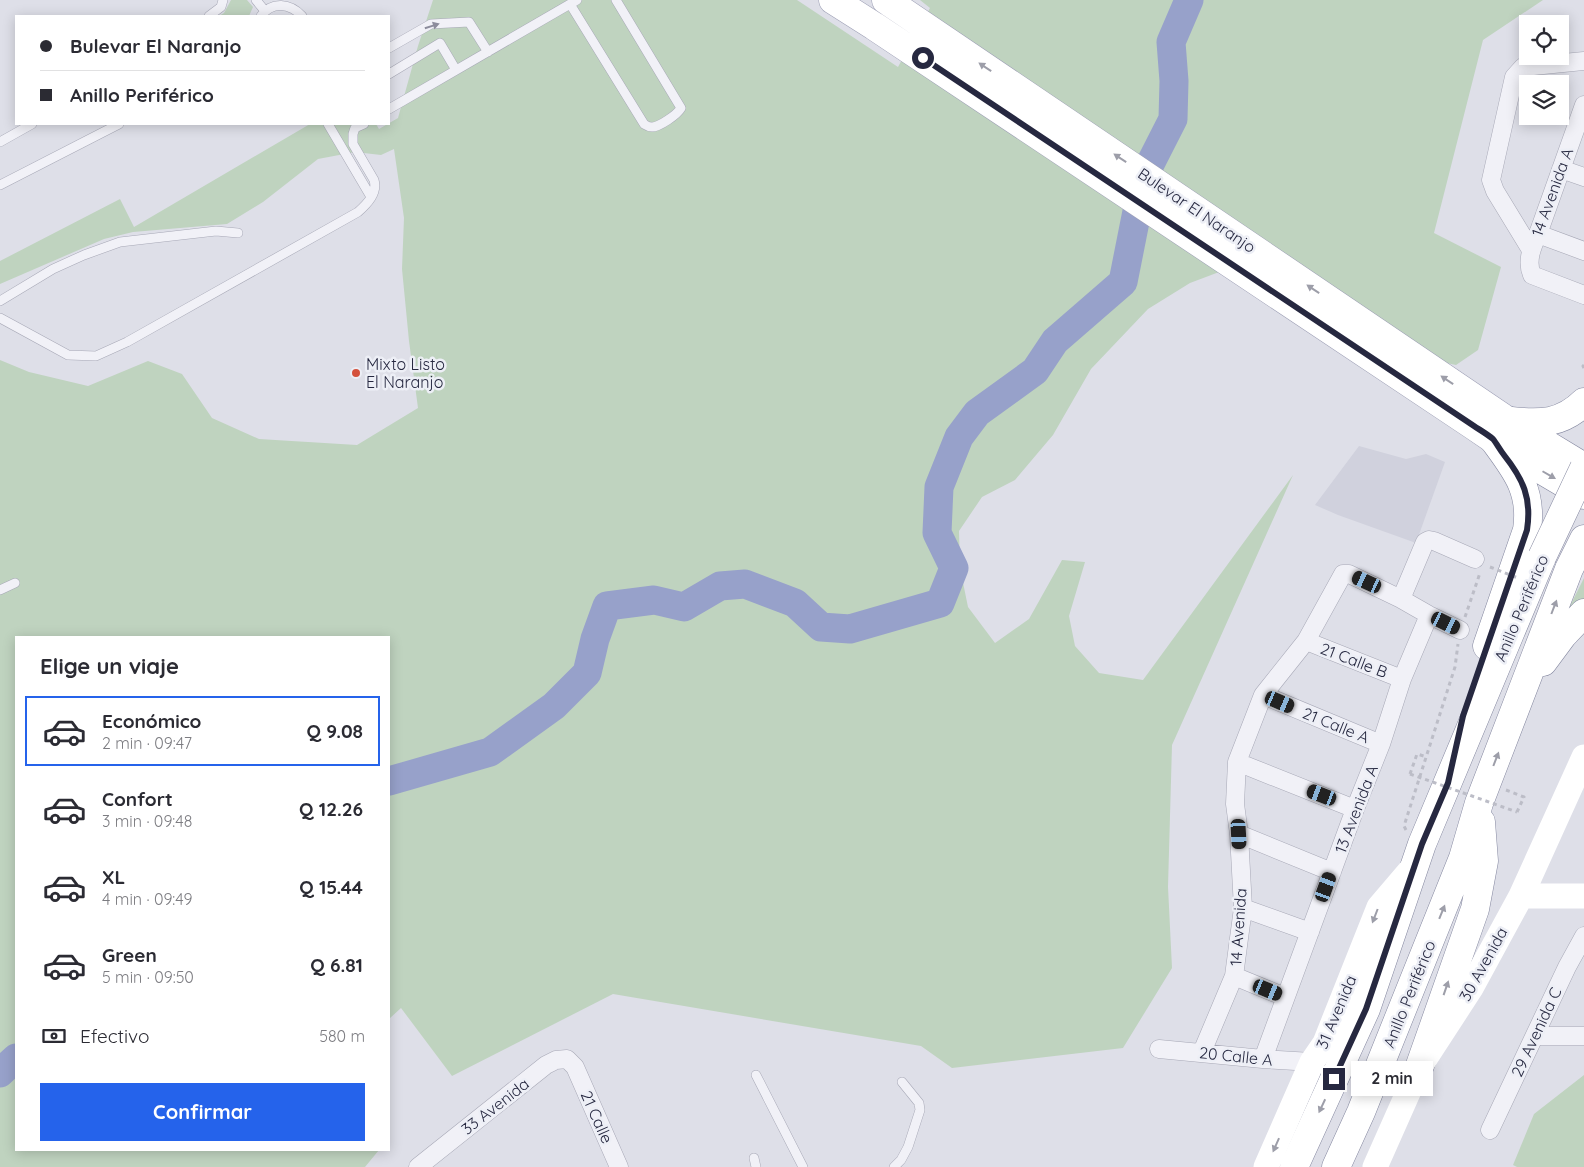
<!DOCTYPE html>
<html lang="es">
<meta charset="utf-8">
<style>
:root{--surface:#fff;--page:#f7f7f7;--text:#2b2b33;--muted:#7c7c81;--line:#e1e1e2;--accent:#2563eb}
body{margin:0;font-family:Quicksand,sans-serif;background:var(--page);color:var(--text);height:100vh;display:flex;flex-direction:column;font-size:19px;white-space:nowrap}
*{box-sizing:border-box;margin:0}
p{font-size:16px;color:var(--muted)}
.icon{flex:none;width:28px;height:28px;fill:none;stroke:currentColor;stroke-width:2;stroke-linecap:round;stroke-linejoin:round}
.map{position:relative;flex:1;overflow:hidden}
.panel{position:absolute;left:15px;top:636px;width:375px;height:515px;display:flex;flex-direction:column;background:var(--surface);border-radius:0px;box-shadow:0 2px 12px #0003}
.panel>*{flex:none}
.banner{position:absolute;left:15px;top:15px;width:375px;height:110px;border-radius:0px;box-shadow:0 2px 12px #0003;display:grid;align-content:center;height:110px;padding:0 25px;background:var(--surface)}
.controls{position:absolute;left:1519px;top:15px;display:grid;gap:10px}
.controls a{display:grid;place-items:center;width:50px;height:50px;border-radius:0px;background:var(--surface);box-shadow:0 2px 12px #0003;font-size:25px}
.end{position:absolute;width:22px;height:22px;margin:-11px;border:6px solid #262840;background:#fff;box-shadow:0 0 0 2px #fff}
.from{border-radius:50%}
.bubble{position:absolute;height:35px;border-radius:0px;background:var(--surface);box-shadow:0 2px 12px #0003;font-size:16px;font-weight:800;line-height:35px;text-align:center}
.car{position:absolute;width:15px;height:30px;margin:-15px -8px;border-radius:6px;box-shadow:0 0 4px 1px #0007;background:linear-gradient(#222 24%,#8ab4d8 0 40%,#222 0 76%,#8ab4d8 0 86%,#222 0)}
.banner b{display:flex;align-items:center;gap:18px;height:48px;font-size:19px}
.banner b+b{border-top:1px solid var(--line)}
.banner i{width:12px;height:12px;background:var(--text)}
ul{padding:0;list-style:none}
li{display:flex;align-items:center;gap:15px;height:70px;margin:0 10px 8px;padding:0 15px;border:2px solid transparent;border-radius:0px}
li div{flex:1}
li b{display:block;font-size:19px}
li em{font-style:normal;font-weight:800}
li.current{border-color:var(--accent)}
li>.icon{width:45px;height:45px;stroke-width:1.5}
h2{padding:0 25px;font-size:22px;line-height:60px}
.pay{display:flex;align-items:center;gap:12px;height:55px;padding:0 25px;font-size:19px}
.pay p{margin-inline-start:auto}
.button{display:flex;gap:10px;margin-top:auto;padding:10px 25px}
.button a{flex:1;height:58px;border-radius:0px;background:var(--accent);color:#fff;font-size:20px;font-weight:800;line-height:58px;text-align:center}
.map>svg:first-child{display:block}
.built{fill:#d0d1dd}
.green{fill:#bfd3bf}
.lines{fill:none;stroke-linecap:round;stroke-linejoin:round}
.river{stroke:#97a1ca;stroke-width:29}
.lane-casing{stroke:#a7a8b6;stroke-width:10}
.street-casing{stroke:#a7a8b6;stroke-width:19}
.primary-casing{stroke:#9d9fb5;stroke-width:29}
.highway-casing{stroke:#8588a0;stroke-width:29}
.path{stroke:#bcbdc7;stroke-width:3;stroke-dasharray:4 4;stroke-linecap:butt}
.lane{stroke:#f1f1f7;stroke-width:9}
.street{stroke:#f1f1f7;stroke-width:18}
.secondary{stroke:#fff;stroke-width:25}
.primary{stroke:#fff;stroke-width:28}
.highway{stroke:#fff;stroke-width:28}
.highway-bridge-casing{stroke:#8588a0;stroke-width:29;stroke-linecap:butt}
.path-bridge{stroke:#bcbdc7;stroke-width:3;stroke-dasharray:4 4;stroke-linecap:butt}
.highway-bridge{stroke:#fff;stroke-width:28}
.oneway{fill:#8c8c9c}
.oneway2{fill:#9d9ea9}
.route{stroke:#262840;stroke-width:6}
.poi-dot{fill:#d4513c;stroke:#edeff6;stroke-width:2}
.labels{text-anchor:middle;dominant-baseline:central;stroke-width:5;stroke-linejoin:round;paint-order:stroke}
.street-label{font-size:16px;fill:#262840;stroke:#edeff6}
.poi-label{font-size:16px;fill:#262840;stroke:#edeff6;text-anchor:start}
</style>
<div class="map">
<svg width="1584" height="1167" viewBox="0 0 1584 1167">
<rect width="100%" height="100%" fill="#dedfe8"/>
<path class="built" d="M1359,446L1406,459L1426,454L1445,462L1416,543L1338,515L1315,505Z"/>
<path class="green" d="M231,0H247L253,7L249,16H219L224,13Z
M433,0H797L898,67L930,8L920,0H1543L1483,40L1434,233L1501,267L1478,350L1456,365L1418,357L1251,260L1190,283L1148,309L1091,369L1053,435L1015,480L982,497L959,531L960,568L968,607L995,643L1029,619L1062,560L1085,562L1069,616L1075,646L1099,673L1143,680L1293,475L1172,745L1168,887L1172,968L1123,1048L952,1068L921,1046L613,994L452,1076L401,1008L389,1019V638H16V1150H379L365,1167H0V360L29,372L88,386L148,361L182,374L212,418L259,439L357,445L418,408L409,341L402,269L404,218L394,149L381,155L355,152L318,159L263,202L227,224L133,232L104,239L0,284V261L120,199L134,227L310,124H376L379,129L398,118L418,46Z
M1584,578V599L1562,622Z
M1584,1075V1167H1517L1513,1165L1534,1114Z"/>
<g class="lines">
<path class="river" d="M389,781L490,752L554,706L587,673L595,639L607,606L654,600L684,607L720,586L745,584L795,603L821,627L850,629L940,603L954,568L937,533L939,487L959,437L977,413L1035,371L1055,341L1123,282L1144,176L1173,119L1174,81L1171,42L1189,0
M0,1073L16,1058"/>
<defs>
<path id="lane" d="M256,0L265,11
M570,4L644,124C647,126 648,127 652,127C659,127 677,115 681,108L616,0
M209,16L221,7L223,0
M261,16C272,1 290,3 302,16
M389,48L431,24L469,22L488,52
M389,74L440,43L456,70
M389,109L577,0
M328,124L371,197
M0,142L32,124
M0,185L119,124
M0,301L53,269L84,255L120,242L216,231L238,233
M0,318L68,355L96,356L127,342L358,212C367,204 378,193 374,180L353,144V134L355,128L364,124
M0,590L15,583
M756,1075L803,1167
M754,1158L756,1167
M894,1167L901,1160L908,1147L920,1110L919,1103L902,1082"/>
<path id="street" d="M1584,105L1538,234C1532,247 1526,261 1532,275L1584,295
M1561,169L1584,177
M1538,234L1584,251
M1531,250L1495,191L1491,180L1514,77L1523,67L1584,61
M1401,599L1425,542L1429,540L1434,541L1475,559
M1306,641L1402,679
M1263,695L1381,744
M1237,762L1355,809
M1239,834L1332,872
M1243,908L1310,932
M1234,976L1285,997
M1535,1036H1584
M1159,1049L1263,1059L1312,1062
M1202,1052L1234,976L1243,908L1239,834L1235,804L1237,762L1263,695L1306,641L1343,574H1349L1401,599L1429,615L1460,630
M1263,1059L1355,809L1381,744L1402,679L1429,615
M1490,1130L1567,967L1584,936
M418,1167L546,1065L556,1060L567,1059L575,1067L619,1167"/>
<path id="primary" d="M833,0L874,26L1474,426L1493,439
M886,0L1508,421"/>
<path id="highway" d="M1508,421L1584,467
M1511,421C1540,424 1562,424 1584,402
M1506,449L1584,495
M1487,646L1527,530C1533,490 1515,469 1493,439
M1543,662L1563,635L1584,613
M1419,1068L1475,909L1484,861L1481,822
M1294,1167L1366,1009L1422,844L1542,557
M1336,1167L1361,1112L1463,858L1479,803L1569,569L1584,539"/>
</defs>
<use href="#lane" class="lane-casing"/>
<use href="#street" class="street-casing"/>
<use href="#primary" class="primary-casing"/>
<use href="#highway" class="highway-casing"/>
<path class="path" d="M1584,365L1583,366L1584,368
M1465,617L1480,573
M1410,774L1417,754L1427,757
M1506,790L1524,797L1517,812
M1406,830L1404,826L1455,667L1458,644"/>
<use href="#lane" class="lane"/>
<use href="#street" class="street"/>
<path class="secondary" d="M1521,896H1584
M1266,1167L1312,1062L1325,1043L1379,907L1414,866
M1375,1167L1419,1068L1471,988L1521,896L1584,757"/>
<use href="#primary" class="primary"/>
<use href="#highway" class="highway"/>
<defs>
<path id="highway-bridge" d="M1542,557L1584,468"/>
</defs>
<use href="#highway-bridge" class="highway-bridge-casing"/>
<path class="path-bridge" d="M1490,567L1518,578
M1410,774L1517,812"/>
<use href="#highway-bridge" class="highway-bridge"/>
</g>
<defs><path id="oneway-solid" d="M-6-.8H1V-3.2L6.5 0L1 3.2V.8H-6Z" transform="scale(1.25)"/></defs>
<use class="oneway" href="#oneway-solid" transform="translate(432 26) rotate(-17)"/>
<g class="oneway2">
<use href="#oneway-solid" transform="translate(985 67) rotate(-146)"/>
<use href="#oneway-solid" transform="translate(1120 158) rotate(-146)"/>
<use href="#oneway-solid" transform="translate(1313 289) rotate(-146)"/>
<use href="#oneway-solid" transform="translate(1447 380) rotate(-146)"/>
<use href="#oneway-solid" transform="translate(1549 475) rotate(30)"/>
<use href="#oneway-solid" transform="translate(1554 607) rotate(-69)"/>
<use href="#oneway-solid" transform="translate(1496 759) rotate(-69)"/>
<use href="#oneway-solid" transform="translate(1442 912) rotate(-68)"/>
<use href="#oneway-solid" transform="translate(1375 916) rotate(111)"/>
<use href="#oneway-solid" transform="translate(1446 988) rotate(-71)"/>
<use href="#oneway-solid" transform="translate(1322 1106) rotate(115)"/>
<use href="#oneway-solid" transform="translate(1276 1145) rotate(114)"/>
</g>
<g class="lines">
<path class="route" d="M923,58L1474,426C1480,430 1487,434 1493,439C1497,444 1500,450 1504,455C1523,479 1532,498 1527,530L1463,716L1448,783L1422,844L1366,1009L1334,1079"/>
</g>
<circle class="poi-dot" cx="356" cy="373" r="5"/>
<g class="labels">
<g class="street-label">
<text transform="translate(1552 192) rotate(-70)">14 Avenida A</text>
<text transform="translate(1197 210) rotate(34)">Bulevar El Naranjo</text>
<text transform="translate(1521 608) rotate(-67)">Anillo Periférico</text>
<text transform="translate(1354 660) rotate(21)">21 Calle B</text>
<text transform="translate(1336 725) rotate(22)">21 Calle A</text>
<text transform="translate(1356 809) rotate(-69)">13 Avenida A</text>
<text transform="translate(1238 927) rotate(-86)">14 Avenida</text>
<text transform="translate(1483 964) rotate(-61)">30 Avenida</text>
<text transform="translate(1409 994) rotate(-68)">Anillo Periférico</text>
<text transform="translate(1336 1012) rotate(-67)">31 Avenida</text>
<text transform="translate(1536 1032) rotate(-65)">29 Avenida C</text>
<text transform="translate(1236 1056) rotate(6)">20 Calle A</text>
<text transform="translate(495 1106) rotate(-38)">33 Avenida</text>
<text transform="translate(597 1117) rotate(66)">21 Calle</text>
</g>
<g class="poi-label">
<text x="366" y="364">Mixto Listo<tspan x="366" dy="18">El Naranjo</tspan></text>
</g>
</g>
</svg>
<div class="controls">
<a><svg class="icon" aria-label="locate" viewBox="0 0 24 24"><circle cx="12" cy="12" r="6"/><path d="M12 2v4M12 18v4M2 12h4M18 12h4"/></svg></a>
<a><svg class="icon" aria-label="layers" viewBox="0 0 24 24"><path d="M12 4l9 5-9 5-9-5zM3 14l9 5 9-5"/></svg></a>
</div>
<i class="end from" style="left:923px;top:58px"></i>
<i class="end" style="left:1334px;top:1079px"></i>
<div class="bubble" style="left:1351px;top:1061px;width:82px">2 min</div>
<i class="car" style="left:1367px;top:582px;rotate:295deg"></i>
<i class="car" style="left:1446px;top:623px;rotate:116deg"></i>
<i class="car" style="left:1280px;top:702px;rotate:113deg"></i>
<i class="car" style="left:1322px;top:795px;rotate:291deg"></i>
<i class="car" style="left:1239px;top:834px;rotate:177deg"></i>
<i class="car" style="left:1326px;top:887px;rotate:20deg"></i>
<i class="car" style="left:1268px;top:990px;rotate:112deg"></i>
<div class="banner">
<b><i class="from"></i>Bulevar El Naranjo</b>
<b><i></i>Anillo Periférico</b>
</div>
<section class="panel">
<h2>Elige un viaje</h2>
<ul>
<li class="current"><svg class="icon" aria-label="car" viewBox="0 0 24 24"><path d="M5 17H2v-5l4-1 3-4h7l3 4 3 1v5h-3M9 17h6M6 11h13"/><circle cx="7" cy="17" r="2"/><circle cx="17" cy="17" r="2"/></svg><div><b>Económico</b><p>2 min · 09:47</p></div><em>Q 9.08</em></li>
<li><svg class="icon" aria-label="car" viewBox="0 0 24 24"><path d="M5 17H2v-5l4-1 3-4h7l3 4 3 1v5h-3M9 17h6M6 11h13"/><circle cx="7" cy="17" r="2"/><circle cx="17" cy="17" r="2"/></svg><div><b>Confort</b><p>3 min · 09:48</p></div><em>Q 12.26</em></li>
<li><svg class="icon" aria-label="car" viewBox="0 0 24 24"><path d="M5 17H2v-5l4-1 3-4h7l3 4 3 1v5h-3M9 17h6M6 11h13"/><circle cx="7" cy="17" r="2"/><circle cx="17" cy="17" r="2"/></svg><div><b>XL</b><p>4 min · 09:49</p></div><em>Q 15.44</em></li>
<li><svg class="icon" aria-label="car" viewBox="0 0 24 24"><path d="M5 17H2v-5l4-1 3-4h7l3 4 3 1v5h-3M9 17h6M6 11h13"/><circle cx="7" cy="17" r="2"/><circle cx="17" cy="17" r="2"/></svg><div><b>Green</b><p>5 min · 09:50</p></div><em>Q 6.81</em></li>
</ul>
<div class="pay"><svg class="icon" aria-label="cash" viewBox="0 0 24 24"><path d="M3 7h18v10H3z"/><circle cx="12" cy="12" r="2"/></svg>Efectivo<p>580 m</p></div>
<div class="button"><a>Confirmar</a></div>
</section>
</div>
